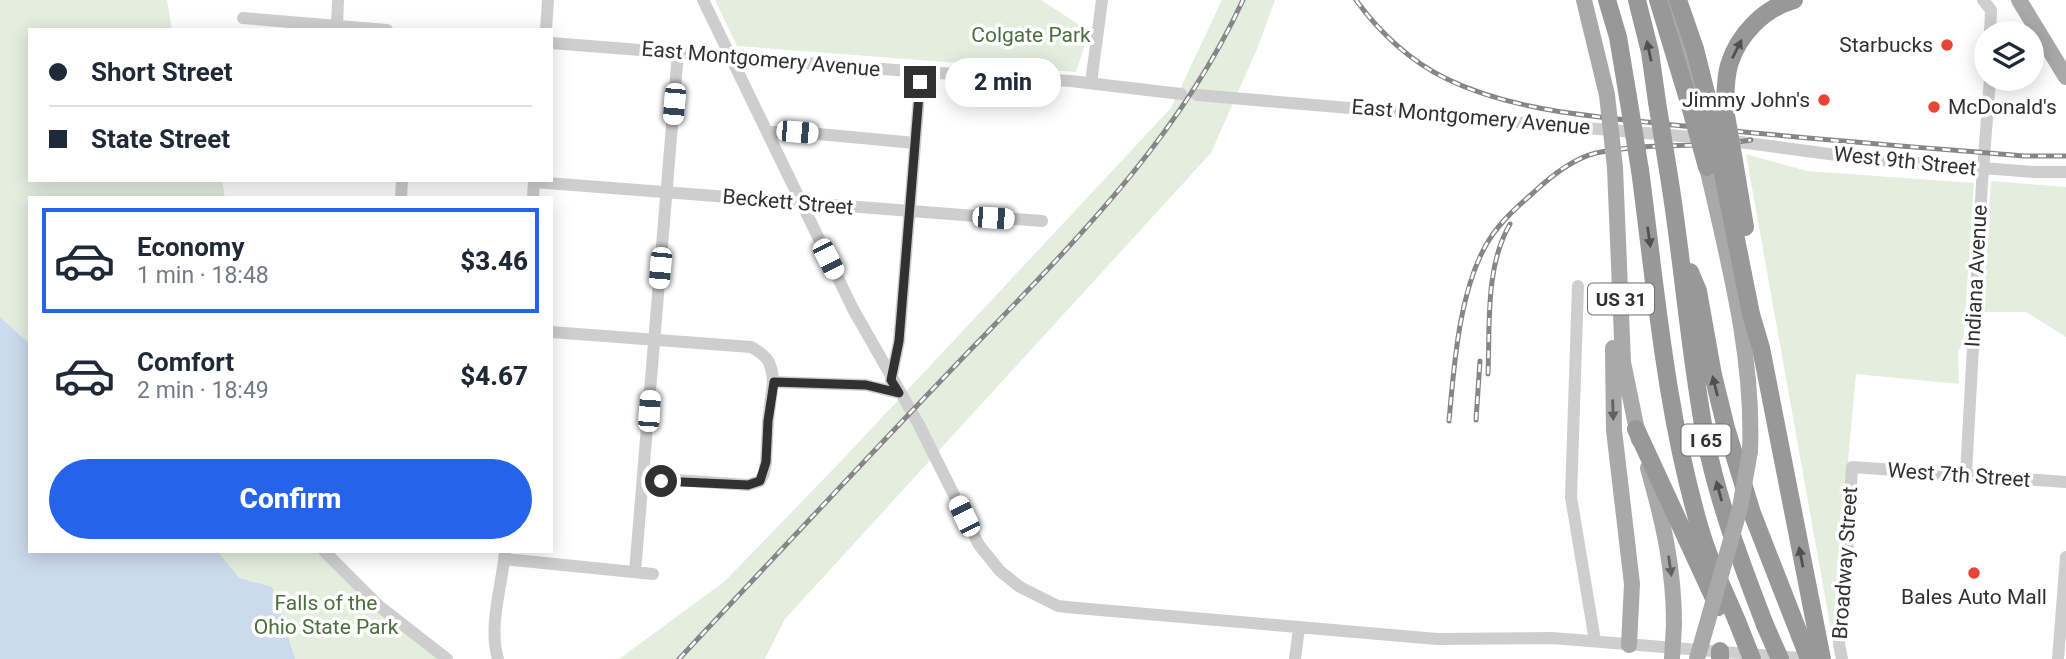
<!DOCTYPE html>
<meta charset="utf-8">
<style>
:root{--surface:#fff;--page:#f6f6f7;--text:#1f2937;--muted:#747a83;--line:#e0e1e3;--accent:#2563eb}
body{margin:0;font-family:Roboto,sans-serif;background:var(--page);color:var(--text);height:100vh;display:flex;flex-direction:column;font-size:26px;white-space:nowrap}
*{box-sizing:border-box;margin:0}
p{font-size:23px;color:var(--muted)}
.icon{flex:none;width:38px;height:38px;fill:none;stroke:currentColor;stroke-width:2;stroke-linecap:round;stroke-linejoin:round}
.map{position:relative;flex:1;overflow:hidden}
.sheet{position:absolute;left:28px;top:196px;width:525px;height:357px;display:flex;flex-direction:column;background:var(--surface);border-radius:0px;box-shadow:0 4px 18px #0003}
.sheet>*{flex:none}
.banner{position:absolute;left:28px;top:28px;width:525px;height:154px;border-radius:0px;box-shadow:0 4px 18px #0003;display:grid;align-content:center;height:154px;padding:0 21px;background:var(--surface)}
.fabs{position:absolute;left:1974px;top:21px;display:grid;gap:14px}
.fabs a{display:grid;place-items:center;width:70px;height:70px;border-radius:50%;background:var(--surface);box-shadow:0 4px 18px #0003;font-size:35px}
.end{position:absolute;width:32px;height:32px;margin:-16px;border:9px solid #313131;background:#fff;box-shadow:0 0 0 4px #fff}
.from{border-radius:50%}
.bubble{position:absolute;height:49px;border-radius:24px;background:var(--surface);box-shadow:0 4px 18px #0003;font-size:23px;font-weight:800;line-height:49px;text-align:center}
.car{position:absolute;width:21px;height:42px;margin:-21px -10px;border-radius:9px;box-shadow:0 0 5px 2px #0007;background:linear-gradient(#fff 24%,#345 0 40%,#fff 0 76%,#345 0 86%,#fff 0)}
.banner b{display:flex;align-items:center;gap:24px;height:66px;font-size:26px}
.banner b+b{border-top:2px solid var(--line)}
.banner i{width:18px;height:18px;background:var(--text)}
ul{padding:12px 0 0;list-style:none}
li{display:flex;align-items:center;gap:21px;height:105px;margin:0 14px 10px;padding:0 7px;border:4px solid transparent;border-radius:0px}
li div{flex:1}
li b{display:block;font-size:26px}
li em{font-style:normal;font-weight:800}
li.selected{border-color:var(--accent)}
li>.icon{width:63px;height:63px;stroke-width:1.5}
.primary-button{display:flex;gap:14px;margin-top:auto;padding:14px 21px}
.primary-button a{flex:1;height:80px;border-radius:42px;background:var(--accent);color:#fff;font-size:28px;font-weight:800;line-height:80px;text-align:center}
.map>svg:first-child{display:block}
.green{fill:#e4eedf}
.water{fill:#cbdaed}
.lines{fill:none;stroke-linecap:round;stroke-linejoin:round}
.minor{stroke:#cecece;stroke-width:12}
.major{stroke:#a9a9a9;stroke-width:16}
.highway{stroke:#989898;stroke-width:18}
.rail-casing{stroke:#868686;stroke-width:5}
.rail{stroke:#fff;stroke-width:2.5;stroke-dasharray:8;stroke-linecap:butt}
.major-bridge{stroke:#a9a9a9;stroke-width:16}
.highway-bridge{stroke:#989898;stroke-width:18}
.oneway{fill:#505050}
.oneway2{fill:#616161}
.route{stroke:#313131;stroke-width:9}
.poi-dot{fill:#e74533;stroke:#fff;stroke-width:2.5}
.labels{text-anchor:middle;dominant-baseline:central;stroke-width:7;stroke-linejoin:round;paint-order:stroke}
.shield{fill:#fff;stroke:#6f6f6f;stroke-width:2}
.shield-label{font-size:19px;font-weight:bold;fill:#313131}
.park-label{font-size:21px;fill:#4b6e3d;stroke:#fff}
.poi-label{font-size:21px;fill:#313131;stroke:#fff;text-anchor:end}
.street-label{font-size:21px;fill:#313131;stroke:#fff}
</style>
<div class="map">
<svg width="2066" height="659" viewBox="0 0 2066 659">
<rect width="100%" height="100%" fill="#fff"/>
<path class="green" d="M0,0H167L172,30H30V180H222L225,198H30V344L0,317Z
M715,0H1041L1078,24L1085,45L1076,72L737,46Z
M1222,0H1275L1257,49L1211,153L785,619L765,659H619L725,581L842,460L1171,108Z
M1746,154L1807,171L1974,183L1963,346L1958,350L1959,384L1856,374L1832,636Z
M1991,181L2066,187V337L2026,312H1982Z
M191,551H322L447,659H195Z"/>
<path class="water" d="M0,317L30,344V551H217L239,578L272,587L295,659H0Z"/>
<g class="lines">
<path class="minor" d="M703,0L853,309L918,423L979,545L1000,571L1020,587L1058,606L1077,608L1437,639L1552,638L1812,659
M1983,0L1991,10L1990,33
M243,18L387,30
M337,26L338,0
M546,30L548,0
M551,43L921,72L1071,81L1181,94
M1091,83L1102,0
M1197,95L1704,138
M767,132H797L915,143
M1725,140L1866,159L2034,172H2066
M534,182L1042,221
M401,198L402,180
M533,198L534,180
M1578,286L1571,497L1595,641
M551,332L751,347C768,356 772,363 773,382L866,385L899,393
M891,380L899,341L921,72
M1966,474L1982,183L1990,79
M644,481L677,480L748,485L760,481L764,473L766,462L768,421L773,382
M324,551L379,606L447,659
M504,559L653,574
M635,572L678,53
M498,659C488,626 502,586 505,552
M1295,659L1299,628
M1842,659L1839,644L1845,591L1852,467L2066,482
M2058,659L2066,557"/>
<path class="major" d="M1584,0L1607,95
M1670,0L1695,98
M2019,0L2066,77
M1707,167C1728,260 1754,355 1750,451
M1615,168L1623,362L1639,440
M1613,348L1614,430L1632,584L1629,645
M1648,468C1663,521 1674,568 1674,624"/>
<path class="highway" d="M1607,0L1618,37L1628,97
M1637,0L1650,52L1657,102
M1658,0L1691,109
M1678,0L1695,49L1709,105
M1726,115C1725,99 1725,81 1729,65C1738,35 1764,8 1794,0
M1734,161L1745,227
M1721,164L1751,314L1761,348L1822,659
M1640,170C1656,291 1666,415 1701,532C1710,563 1725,592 1737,621
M1668,170C1683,260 1689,352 1706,441C1719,505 1742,565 1765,625
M1690,272L1698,291L1713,375L1726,428L1752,513L1809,659
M1636,429L1718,607
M1720,651V659"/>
<defs>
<path id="rail" d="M1356,0C1379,32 1411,62 1447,79C1513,111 1592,116 1664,124C1784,137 1904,146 2024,156H2066
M1488,374C1490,325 1485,267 1510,224
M1476,420L1480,361
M1449,421C1454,366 1459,288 1489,240C1501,221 1517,207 1533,193C1551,176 1572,159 1596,153C1647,142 1700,149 1751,140
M679,659C770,562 860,465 952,369C1062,254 1175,147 1243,0"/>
</defs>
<use href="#rail" class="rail-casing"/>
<use href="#rail" class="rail"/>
<path class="major-bridge" d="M1607,95L1615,168
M1672,659L1674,624
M1697,659L1740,508L1750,451"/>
<path class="highway-bridge" d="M1628,97L1640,170
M1657,102L1668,170
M1709,105L1721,164
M1691,109L1707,167
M1726,115L1734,161
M1737,621L1752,659
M1765,625L1780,659"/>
</g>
<defs><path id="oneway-solid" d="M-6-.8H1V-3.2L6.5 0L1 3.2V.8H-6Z" transform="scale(1.75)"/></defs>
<g class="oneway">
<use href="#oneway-solid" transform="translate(1737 49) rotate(-63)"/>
<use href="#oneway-solid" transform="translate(1649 51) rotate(-102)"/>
<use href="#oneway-solid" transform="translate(1649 237) rotate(82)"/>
<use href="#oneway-solid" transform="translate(1715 386) rotate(-104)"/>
<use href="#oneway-solid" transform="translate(1719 491) rotate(-105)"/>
<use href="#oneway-solid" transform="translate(1801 557) rotate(-101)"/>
</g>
<g class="oneway2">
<use href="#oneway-solid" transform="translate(1613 410) rotate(88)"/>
<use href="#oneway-solid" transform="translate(1670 566) rotate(82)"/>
</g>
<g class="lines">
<path class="route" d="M661,481L748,485L760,481L766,462L768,421L774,382L866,385L899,393L891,380L899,341L920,82"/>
</g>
<g class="poi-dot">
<circle cx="1947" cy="45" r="7"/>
<circle cx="1824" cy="100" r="7"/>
<circle cx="1934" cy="107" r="7"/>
<circle cx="1974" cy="573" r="7"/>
</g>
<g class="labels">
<g class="shield">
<rect x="1588" y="283.5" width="66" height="31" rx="5"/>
<rect x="1681.5" y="424.5" width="49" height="31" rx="5"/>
</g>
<g class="shield-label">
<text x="1621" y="299">US 31</text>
<text x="1706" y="440">I 65</text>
</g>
<g class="park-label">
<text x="1031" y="35">Colgate Park</text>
<text x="326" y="603">Falls of the<tspan x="326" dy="24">Ohio State Park</tspan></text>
</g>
<g class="poi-label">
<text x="1933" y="45">Starbucks</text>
<text x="1810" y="100">Jimmy John's</text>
<text x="1948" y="107" text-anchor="start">McDonald's</text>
<text x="1974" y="597" text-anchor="middle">Bales Auto Mall</text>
</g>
<g class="street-label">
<text transform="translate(761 59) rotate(5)">East Montgomery Avenue</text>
<text transform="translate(1471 117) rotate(5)">East Montgomery Avenue</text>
<text transform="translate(1905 161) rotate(6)">West 9th Street</text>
<text transform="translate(788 202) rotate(5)">Beckett Street</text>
<text transform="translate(1976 276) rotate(-87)">Indiana Avenue</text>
<text transform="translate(1959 475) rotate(4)">West 7th Street</text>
<text transform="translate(1845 563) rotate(-86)">Broadway Street</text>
</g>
</g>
</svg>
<div class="fabs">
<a><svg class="icon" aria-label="layers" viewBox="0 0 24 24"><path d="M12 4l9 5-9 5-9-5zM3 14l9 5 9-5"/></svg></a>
</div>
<i class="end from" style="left:661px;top:481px"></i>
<i class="end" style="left:920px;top:82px"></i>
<div class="bubble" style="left:945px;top:58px;width:116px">2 min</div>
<i class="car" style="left:674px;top:104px;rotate:185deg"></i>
<i class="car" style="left:797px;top:132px;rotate:95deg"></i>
<i class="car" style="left:993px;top:218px;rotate:94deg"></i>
<i class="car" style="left:828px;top:259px;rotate:153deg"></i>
<i class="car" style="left:660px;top:268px;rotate:185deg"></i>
<i class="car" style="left:649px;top:411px;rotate:4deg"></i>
<i class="car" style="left:964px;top:516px;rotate:334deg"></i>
<div class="banner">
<b><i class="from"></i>Short Street</b>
<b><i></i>State Street</b>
</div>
<section class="sheet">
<ul>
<li class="selected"><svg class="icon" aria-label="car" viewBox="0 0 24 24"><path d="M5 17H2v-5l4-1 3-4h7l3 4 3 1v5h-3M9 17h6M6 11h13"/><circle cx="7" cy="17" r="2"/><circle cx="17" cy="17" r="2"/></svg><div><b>Economy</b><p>1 min · 18:48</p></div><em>$3.46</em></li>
<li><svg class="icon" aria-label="car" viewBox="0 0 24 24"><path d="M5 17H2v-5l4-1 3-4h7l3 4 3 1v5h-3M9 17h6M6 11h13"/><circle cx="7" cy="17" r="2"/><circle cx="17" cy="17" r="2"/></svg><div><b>Comfort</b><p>2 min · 18:49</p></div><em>$4.67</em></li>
</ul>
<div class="primary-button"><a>Confirm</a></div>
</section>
</div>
